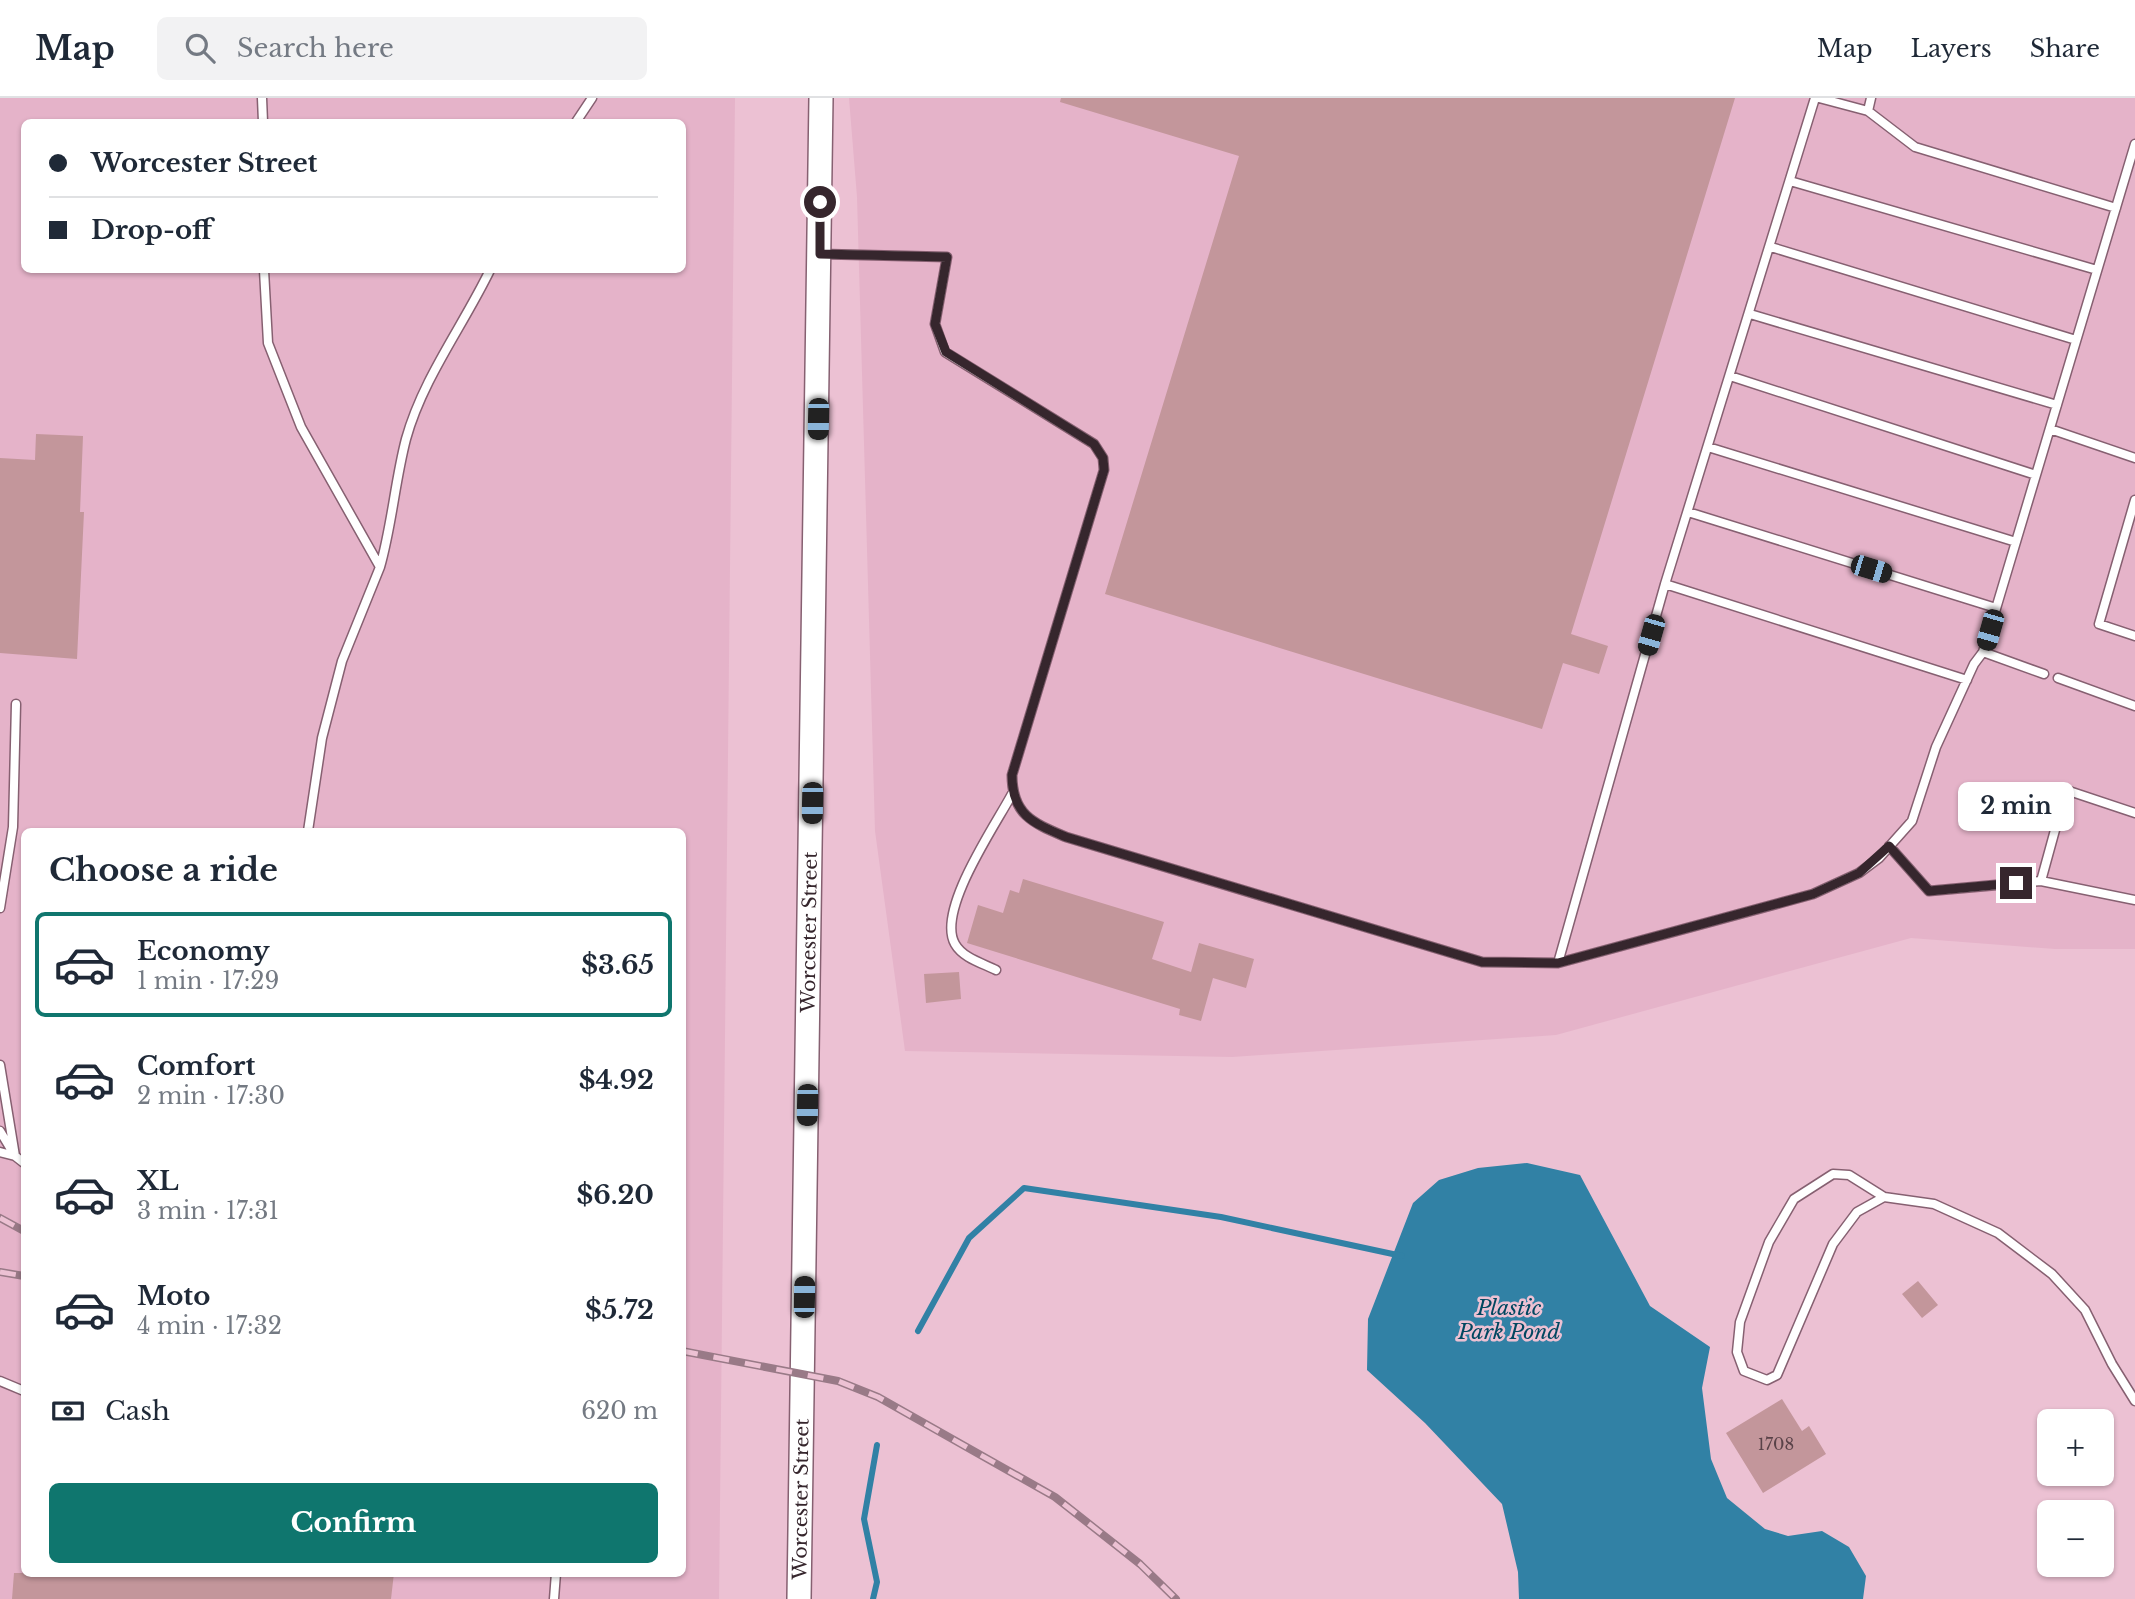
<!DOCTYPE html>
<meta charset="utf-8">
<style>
:root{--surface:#fff;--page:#f2f2f3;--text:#1f2937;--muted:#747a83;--line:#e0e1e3;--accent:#0f766e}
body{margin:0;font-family:"Libre Baskerville",serif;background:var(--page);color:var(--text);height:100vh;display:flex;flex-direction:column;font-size:26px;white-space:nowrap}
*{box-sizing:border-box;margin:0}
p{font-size:23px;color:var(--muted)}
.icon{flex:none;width:38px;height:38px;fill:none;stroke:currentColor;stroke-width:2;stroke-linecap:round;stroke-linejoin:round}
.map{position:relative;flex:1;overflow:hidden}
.panel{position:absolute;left:21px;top:730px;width:665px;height:749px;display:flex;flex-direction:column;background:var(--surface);border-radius:10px;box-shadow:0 2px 5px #0004}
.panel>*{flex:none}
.top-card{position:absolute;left:21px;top:21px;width:665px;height:154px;border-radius:10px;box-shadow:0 2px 5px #0004;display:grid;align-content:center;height:154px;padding:0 28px;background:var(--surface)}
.tools{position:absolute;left:2037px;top:1311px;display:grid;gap:14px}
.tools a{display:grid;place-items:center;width:77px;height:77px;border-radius:10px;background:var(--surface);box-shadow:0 2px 5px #0004;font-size:35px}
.end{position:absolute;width:32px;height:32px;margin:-16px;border:9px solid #36262d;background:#fff;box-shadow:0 0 0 4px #fff}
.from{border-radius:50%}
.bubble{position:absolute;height:49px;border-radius:10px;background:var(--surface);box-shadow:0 2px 5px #0004;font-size:23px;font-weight:700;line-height:49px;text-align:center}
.car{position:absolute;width:21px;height:42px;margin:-21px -10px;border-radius:9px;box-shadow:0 0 5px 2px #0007;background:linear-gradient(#222 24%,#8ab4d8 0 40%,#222 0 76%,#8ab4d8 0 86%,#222 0)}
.top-card b{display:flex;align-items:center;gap:24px;height:66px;font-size:26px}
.top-card b+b{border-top:2px solid var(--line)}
.top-card i{width:18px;height:18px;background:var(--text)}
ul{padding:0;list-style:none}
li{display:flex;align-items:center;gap:21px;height:105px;margin:0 14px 10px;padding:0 14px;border:4px solid transparent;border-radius:10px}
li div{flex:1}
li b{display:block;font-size:26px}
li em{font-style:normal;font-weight:700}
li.current{border-color:var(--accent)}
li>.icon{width:63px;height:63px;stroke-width:1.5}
h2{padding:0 28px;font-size:32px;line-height:84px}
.pay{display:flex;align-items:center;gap:18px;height:77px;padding:0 28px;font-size:26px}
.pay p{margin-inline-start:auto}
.button{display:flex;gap:14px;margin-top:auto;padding:14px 28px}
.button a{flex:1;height:80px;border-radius:10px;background:var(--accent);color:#fff;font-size:28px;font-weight:700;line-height:80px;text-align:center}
header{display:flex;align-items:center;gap:42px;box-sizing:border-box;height:98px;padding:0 35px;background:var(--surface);border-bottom:2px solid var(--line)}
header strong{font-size:33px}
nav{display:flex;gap:38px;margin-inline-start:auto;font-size:24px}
.search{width:490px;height:63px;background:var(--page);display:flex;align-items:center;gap:18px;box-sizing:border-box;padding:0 24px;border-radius:10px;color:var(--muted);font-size:26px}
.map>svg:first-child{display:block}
.built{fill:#e5b3c9;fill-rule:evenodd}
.water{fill:#3181a5}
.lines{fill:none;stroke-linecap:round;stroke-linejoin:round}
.stream{stroke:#3181a5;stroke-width:6}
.building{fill:#c3969b}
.service-casing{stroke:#866071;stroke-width:11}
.secondary-casing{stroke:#866071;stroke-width:26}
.service{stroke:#fff;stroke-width:8}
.secondary{stroke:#fff;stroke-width:23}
.rail-casing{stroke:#997a87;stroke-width:8}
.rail{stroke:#ecc1d3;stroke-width:5;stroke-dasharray:16;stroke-linecap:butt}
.route{stroke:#36262d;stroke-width:9}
.labels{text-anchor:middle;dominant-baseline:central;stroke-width:5;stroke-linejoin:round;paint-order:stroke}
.number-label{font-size:16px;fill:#594248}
.street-label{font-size:19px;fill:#36262d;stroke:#ecc1d3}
.water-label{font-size:21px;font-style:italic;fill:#014760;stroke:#ecc1d3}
</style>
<header>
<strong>Map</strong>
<div class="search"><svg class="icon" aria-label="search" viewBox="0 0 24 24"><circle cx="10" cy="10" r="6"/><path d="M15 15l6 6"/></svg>Search here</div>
<nav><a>Map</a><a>Layers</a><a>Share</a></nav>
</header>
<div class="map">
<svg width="2135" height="1501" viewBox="0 0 2135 1501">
<rect width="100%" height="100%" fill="#ecc1d3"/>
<path class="built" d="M0,0H735L719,1501H0ZM24,24H682V172H24ZM24,733H682V1475H24Z
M849,0H2135V851H2055L1911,840L1556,937L1232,959L905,953L875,733L857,99Z"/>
<path class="water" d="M1527,1065L1580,1077L1650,1208L1710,1249L1702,1290L1711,1361L1727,1400L1765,1431L1788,1438L1822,1433L1849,1449L1866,1478L1863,1501H1519L1518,1474L1502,1406L1425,1325L1367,1272L1368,1221L1413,1105L1439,1082L1478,1070Z"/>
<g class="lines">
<path class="stream" d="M918,1233L969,1140L1024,1090L1221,1119L1402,1158
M873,1501L877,1484L864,1421L877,1347"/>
</g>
<path class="building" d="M1061,0H1735L1571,536L1608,548L1599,576L1563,565L1542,631L1105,496L1239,58L1060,4Z
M36,336L83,338L80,414H84L77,561L0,555V360L35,362Z
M2017,699L2037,705L2030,729L2010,723Z
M1023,781L1164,824L1152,861L1191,874L1199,845L1254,861L1246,890L1213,880L1201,923L1179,917L1180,911L967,845L978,807L1003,815L1010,792L1019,795Z
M959,874L961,901L926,905L924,876Z
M1918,1183L1938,1207L1922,1220L1902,1196Z
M1782,1301L1802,1333L1809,1328L1826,1356L1763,1395L1726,1335Z
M14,1475H394L391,1501H12Z"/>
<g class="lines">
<defs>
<path id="service" d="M262,0L263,24
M1815,0L1665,486L1967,582
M1819,0L1868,13L1871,0
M1868,13L1915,49L2116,110
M576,24L592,0
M1790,83L2097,172
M1771,149L2076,242
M821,156L947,159L935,226L945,254L1094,346L1103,360L1104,372L1012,677C1012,717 1033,725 1066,739L1482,864L1558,865L1813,796L1859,775L1879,760L1912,723L1936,649L1974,566L1983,554L2044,576
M264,172L268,245L301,329L380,469L342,563L322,640L308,733
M1750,216L2057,307
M1730,278L2036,377
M2050,331L2135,360
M1708,349L2016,444
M2135,402L2099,526L2135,538
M1688,414L1996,510
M380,469C392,427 395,383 406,341C423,280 463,228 490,172
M1983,554L2135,46
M2058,580L2135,608
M1889,748L1929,793L2041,783L2135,802
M2041,783L2066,692L2135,715
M0,810L13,729L16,606
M1558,865L1665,486
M996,872C982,865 963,860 955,846C936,813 995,728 1012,696
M0,967L15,1058L24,1065
M0,1033L15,1058L0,1054
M1884,1099L1857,1114L1833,1146L1777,1277L1767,1282L1744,1273L1737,1254L1740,1224L1769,1144L1794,1101L1833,1076L1849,1077L1884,1099L1934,1106L1998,1135L2052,1176L2085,1212L2112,1266L2135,1303
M0,1283L24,1293
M554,1501L556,1475"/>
<g id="secondary">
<path id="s1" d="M799,1501L821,0"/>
</g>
</defs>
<use href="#service" class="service-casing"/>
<use href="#secondary" class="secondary-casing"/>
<use href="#service" class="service"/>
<use href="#secondary" class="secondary"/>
<defs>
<path id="rail" d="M0,1120L24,1133
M0,1174L24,1178
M682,1253L838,1283L878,1299L1055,1399L1140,1466L1176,1501"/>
</defs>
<use href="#rail" class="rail-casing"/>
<use href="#rail" class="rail"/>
</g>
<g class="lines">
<path class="route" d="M820,104V156L947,159L935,226L946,254L1094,346L1103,360L1104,372L1012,677C1012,717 1033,725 1066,739L1482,864L1558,865L1813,796L1859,775L1889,748L1929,793L2016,785"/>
</g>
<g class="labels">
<g class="number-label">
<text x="1776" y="1346">1708</text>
</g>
<g class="street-label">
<text stroke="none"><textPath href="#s1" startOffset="667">Worcester Street</textPath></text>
<text stroke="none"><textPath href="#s1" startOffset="100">Worcester Street</textPath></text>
</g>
<g class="water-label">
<text x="1509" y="1210">Plastic<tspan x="1509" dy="24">Park Pond</tspan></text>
</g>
</g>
</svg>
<div class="tools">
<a>+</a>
<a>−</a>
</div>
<i class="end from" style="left:820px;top:104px"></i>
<i class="end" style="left:2016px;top:785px"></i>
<div class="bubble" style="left:1958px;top:684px;width:116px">2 min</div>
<i class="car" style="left:818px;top:321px;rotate:181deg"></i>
<i class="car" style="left:1871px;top:471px;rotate:107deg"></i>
<i class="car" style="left:1990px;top:532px;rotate:196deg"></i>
<i class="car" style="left:1651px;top:537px;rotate:196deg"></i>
<i class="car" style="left:812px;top:705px;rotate:181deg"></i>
<i class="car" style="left:807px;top:1007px;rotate:181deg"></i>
<i class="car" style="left:804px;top:1199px;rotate:1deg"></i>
<div class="top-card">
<b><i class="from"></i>Worcester Street</b>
<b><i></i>Drop-off</b>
</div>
<section class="panel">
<h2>Choose a ride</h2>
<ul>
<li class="current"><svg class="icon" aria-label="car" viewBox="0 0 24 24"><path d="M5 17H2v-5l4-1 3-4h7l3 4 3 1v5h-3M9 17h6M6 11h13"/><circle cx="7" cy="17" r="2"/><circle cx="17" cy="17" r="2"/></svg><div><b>Economy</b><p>1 min · 17:29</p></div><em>$3.65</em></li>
<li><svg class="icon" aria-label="car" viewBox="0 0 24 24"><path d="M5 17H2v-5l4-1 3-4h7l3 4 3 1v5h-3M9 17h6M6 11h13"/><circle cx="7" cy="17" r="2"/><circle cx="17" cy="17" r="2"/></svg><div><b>Comfort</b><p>2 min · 17:30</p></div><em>$4.92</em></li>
<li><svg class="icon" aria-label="car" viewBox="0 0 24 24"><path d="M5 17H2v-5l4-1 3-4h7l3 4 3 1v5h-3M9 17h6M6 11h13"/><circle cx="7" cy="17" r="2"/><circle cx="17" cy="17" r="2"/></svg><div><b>XL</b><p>3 min · 17:31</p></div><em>$6.20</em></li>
<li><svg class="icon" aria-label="car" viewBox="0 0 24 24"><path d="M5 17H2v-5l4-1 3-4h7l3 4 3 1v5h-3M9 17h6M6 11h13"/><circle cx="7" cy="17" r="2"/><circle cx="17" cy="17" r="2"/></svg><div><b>Moto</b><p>4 min · 17:32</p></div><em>$5.72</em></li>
</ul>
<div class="pay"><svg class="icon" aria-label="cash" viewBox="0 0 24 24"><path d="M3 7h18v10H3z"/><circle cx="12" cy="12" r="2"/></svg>Cash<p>620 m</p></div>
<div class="button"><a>Confirm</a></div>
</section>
</div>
